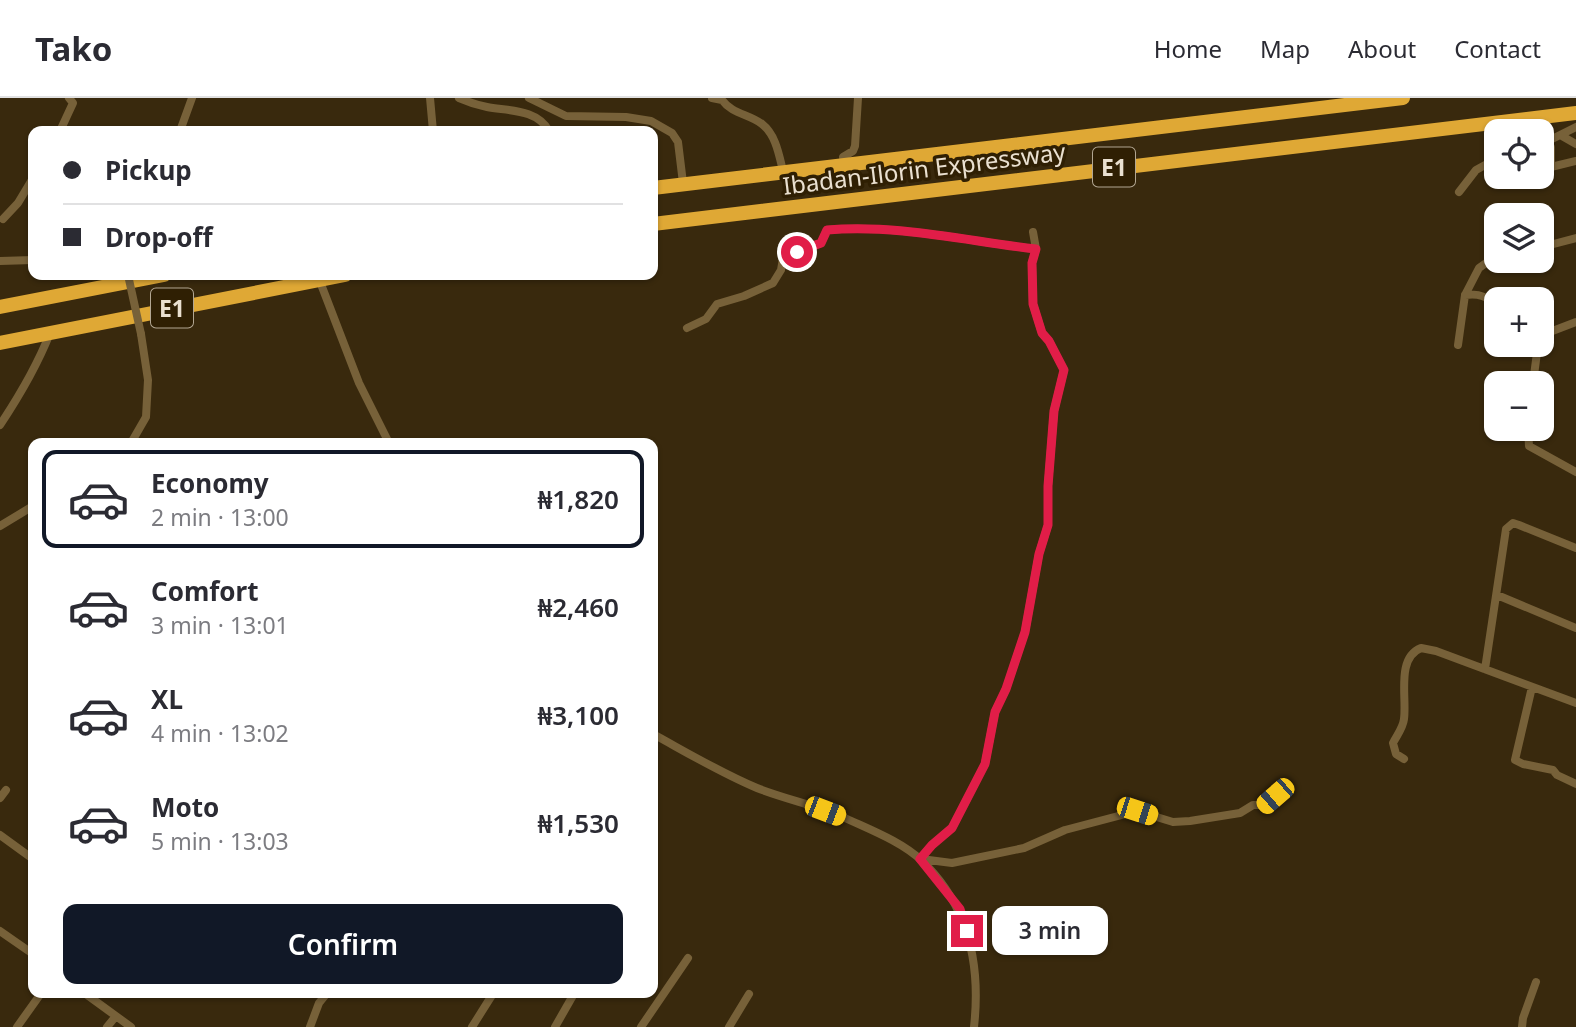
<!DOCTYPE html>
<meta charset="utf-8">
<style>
:root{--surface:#fff;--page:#f2f2f3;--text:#2b2b33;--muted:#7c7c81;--line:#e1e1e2;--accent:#111827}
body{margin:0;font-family:"Noto Sans",sans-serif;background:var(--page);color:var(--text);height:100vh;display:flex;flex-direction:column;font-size:26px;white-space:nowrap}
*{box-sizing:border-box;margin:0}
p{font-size:23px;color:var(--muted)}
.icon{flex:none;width:38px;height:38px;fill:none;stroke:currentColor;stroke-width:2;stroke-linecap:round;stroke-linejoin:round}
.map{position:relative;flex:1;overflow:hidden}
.details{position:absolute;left:28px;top:340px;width:630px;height:560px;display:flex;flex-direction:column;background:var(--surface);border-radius:14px;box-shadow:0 2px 5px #0004}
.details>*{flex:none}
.guide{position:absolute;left:28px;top:28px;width:630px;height:154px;border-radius:14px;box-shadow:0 2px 5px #0004;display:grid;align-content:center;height:154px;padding:0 35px;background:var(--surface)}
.buttons{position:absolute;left:1484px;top:21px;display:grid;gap:14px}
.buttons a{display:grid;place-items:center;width:70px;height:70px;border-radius:14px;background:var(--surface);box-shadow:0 2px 5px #0004;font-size:35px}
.end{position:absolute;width:32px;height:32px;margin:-16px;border:9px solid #e11d48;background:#fff;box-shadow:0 0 0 4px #fff}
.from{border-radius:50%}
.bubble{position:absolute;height:49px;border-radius:14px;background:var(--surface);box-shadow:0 2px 5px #0004;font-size:23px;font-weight:600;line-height:49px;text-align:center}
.car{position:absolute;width:21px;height:42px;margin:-21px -10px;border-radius:9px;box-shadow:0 0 5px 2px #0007;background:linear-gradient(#f5c518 24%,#345 0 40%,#f5c518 0 76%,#345 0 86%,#f5c518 0)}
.guide b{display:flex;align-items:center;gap:24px;height:66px;font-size:26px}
.guide b+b{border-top:2px solid var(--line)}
.guide i{width:18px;height:18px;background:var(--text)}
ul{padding:12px 0 0;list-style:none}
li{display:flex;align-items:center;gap:21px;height:98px;margin:0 14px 10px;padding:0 21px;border:4px solid transparent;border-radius:14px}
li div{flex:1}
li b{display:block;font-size:26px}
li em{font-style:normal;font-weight:600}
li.on{border-color:var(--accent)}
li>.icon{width:63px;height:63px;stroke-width:1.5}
.action{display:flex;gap:14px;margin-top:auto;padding:14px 35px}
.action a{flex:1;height:80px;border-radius:14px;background:var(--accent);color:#fff;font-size:28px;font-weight:600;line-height:80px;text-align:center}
header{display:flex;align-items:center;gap:42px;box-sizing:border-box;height:98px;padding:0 35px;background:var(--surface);border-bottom:2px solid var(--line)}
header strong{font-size:33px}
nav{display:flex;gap:38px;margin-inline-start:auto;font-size:24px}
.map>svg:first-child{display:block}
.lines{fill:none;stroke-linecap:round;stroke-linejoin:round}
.street{stroke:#776139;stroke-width:8}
.highway{stroke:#dfa835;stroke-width:14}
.street-bridge{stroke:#776139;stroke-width:8}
.route{stroke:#e11d48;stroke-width:9}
.labels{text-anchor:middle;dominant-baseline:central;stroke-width:7;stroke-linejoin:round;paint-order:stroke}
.shield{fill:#2f1f03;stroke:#b2a692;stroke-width:2}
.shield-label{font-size:23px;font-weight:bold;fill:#eae0d0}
.street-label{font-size:24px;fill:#eae0d0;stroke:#2f1f03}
</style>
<header>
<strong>Tako</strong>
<nav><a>Home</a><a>Map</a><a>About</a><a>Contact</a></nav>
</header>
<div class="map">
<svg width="1576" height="929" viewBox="0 0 1576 929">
<rect width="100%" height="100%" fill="#39290d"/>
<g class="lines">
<path class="street" d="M430,0L433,33
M459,0C468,4 477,7 487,9C509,13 537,11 549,33
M529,0L566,18L626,19L651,23L672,35L678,44L683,85
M712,0L722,2C732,16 749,16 762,26C776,37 779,57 783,73
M60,33L73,5L69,0
M180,33L192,0
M1562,38L1576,46
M1542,46L1576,29
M1545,46L1551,49V69
M844,66L843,59L853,53L855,48L858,0
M1542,78L1551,69L1576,63
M1459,94L1476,72L1496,61
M3,121L18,105L33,80
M1542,149L1576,140
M0,163L33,162
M319,181L359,285L389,345
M1465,197C1478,195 1487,198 1496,207
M687,230L706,221L717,206L744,198L773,185L781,172L784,155L797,154L821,145L827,132C897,126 967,143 1036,151
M1542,237L1576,224
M1458,247L1465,197L1479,170L1496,158
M1533,285L1538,247
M0,327C20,297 37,268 50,235
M1528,331L1529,348L1576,374
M131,345L146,319L148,282L141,236
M0,428L33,408
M1497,497L1576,530
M1485,571L1506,431L1513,425L1519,427L1576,450
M1532,589L1515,662L1523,666L1553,672L1557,677L1576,686
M653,636C686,654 721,675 757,690C785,701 815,707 843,719C868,731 901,743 922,763C969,808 981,866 974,929
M1404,661L1396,656L1393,645C1397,637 1403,630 1404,621C1407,599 1396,560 1421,550L1436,553L1576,605
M0,700L6,692
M0,737L33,761
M920,761L932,747L952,730L985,666L995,614L1006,591L1025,534L1039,456L1048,427V388L1054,313L1064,272L1049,243L1042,235L1033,206L1032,165L1036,151L1033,134
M921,761L952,765L1024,750L1065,732L1137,713L1173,724L1190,723L1240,715L1253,707H1264L1275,698L1289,692
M0,833L33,856
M83,894L131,929
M17,929L42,894
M107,929L116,918
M310,929L319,905L328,894
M472,929L494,894
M555,929L575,894
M641,929L688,860
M729,929L749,896
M1522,929L1523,920L1536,884"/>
<path class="highway" d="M653,90L1403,0
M653,126L1576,15
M0,209L164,177
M0,245L345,177"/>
<path class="street-bridge" d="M128,177L141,236"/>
</g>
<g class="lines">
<path class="route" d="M797,154L821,145L827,132C897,126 967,143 1036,151L1032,165L1033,206L1042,235L1049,243L1064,272L1054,313L1048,388V427L1039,456L1025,534L1006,591L995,614L985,666L952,730L932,747L920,761L960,811L967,833"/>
</g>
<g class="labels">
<g class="shield">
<rect x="1093" y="49.5" width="42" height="39" rx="5"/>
<rect x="151" y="190.5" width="42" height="39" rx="5"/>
</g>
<g class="shield-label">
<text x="1114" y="69">E1</text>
<text x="172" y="210">E1</text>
</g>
<g class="street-label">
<text transform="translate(924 70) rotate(-7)">Ibadan-Ilorin Expressway</text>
</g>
</g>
</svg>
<div class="buttons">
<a><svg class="icon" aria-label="locate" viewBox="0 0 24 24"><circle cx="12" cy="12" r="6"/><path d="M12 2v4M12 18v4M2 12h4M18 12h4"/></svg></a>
<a><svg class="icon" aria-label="layers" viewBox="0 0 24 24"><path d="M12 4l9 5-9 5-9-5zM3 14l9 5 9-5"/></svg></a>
<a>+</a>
<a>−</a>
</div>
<i class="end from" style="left:797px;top:154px"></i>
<i class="end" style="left:967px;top:833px"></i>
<div class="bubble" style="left:992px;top:808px;width:116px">3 min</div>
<i class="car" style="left:1275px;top:698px;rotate:229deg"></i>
<i class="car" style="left:825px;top:713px;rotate:111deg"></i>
<i class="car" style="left:1137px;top:713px;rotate:108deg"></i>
<div class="guide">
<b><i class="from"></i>Pickup</b>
<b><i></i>Drop-off</b>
</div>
<section class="details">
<ul>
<li class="on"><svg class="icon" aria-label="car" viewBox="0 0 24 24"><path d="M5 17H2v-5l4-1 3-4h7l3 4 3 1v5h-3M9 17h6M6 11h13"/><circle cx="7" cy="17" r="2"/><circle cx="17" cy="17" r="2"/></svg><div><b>Economy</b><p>2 min · 13:00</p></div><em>₦1,820</em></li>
<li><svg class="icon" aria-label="car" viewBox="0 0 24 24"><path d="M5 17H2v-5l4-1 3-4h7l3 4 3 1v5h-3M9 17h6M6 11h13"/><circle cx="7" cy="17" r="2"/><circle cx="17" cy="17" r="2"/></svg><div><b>Comfort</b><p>3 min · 13:01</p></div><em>₦2,460</em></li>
<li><svg class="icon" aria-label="car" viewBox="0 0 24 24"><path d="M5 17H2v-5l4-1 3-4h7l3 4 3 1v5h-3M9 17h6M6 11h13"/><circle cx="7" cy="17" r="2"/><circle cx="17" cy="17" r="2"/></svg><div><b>XL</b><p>4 min · 13:02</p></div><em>₦3,100</em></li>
<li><svg class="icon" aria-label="car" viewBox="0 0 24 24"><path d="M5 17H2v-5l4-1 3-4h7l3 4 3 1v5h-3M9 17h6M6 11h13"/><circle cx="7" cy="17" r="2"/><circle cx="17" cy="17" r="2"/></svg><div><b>Moto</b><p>5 min · 13:03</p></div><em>₦1,530</em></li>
</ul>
<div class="action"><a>Confirm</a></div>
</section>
</div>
